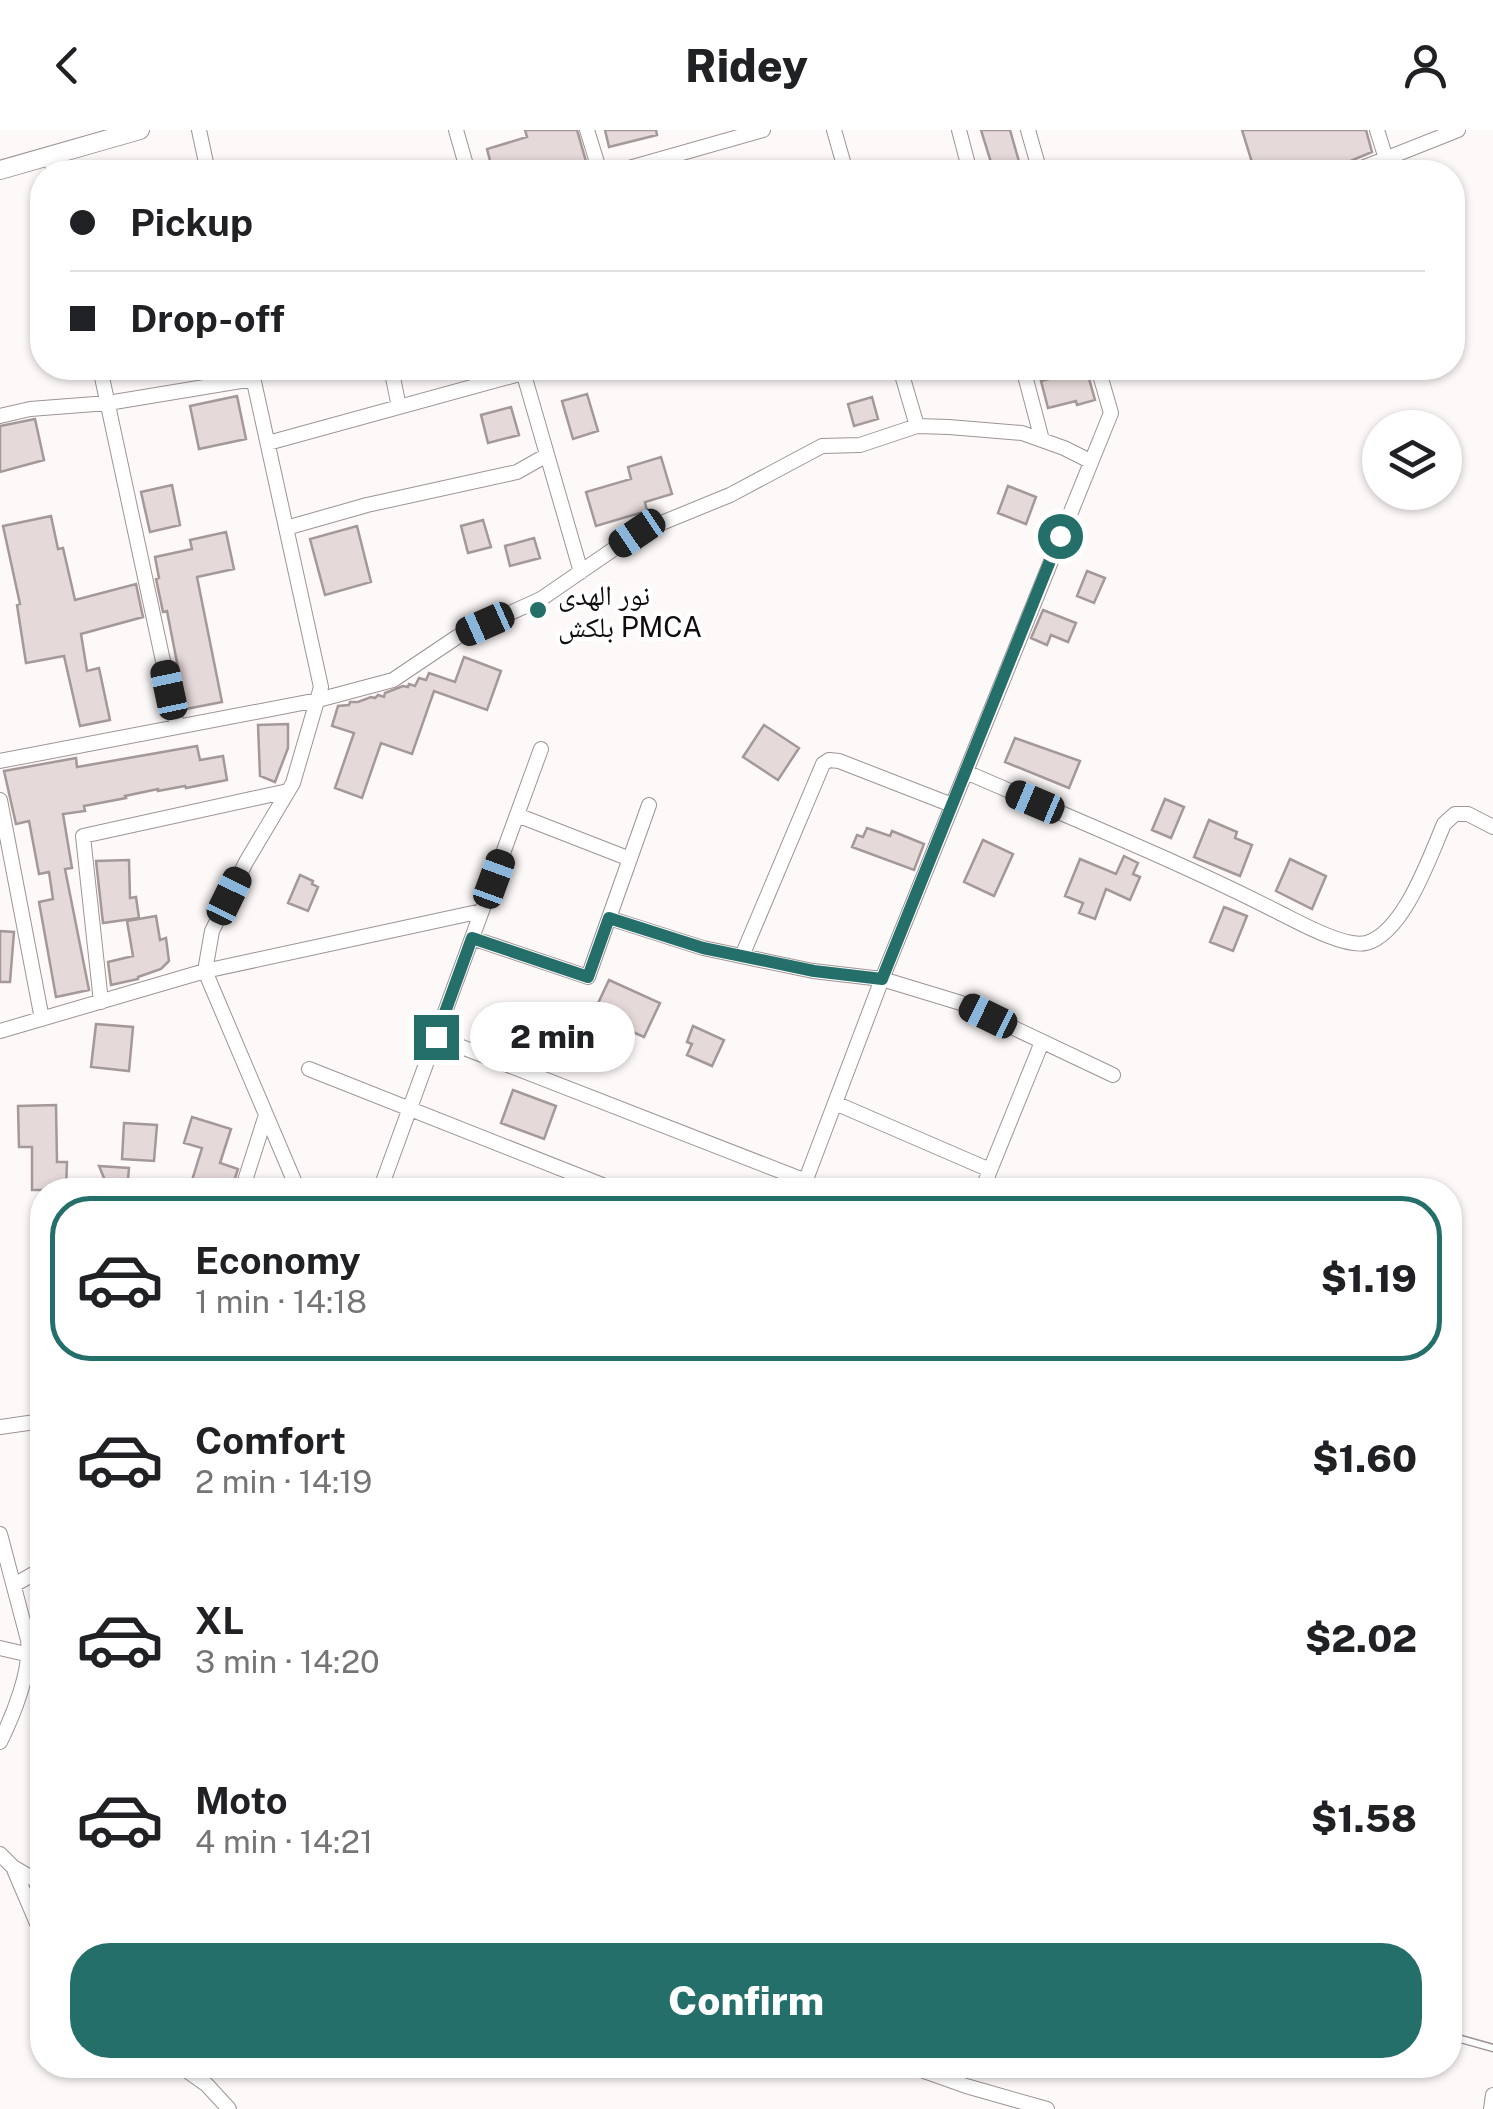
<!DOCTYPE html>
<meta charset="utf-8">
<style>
:root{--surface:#fff;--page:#f2f2f2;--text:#202124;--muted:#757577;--line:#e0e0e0;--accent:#256f6b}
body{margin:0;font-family:"Public Sans","Noto Naskh Arabic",sans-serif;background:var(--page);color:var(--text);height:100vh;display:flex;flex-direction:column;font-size:38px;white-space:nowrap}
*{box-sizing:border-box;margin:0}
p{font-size:32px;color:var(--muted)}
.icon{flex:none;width:55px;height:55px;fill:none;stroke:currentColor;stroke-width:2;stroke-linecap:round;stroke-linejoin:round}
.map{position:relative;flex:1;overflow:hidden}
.side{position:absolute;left:30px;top:1048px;width:1432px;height:900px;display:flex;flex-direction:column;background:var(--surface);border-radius:40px;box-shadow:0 2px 8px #0004}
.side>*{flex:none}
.guide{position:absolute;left:30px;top:30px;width:1435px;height:220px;border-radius:40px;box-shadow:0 2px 8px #0004;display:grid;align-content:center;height:220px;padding:0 40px;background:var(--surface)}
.buttons{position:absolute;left:1362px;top:280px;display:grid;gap:20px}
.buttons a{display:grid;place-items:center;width:100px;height:100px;border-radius:50%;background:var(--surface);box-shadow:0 2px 8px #0004;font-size:50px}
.end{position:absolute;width:45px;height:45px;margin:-22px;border:12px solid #256f6b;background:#fff;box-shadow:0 0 0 5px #fff}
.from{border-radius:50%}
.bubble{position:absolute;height:70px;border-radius:35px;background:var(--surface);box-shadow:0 2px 8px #0004;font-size:32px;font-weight:800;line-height:70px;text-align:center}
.car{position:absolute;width:30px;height:60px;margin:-30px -15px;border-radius:12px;box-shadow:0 0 8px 2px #0007;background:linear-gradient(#222 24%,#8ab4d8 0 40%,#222 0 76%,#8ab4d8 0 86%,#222 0)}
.guide b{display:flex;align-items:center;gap:35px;height:95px;font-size:38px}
.guide b+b{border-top:2px solid var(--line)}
.guide i{width:25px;height:25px;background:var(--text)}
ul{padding:18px 0 0;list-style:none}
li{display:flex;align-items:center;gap:30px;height:165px;margin:0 20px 15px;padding:0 20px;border:5px solid transparent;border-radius:40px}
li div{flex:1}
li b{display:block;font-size:38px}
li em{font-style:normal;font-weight:800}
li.selected{border-color:var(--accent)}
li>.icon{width:90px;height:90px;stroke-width:1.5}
.cta{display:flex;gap:20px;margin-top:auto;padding:20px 40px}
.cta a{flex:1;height:115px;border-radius:40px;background:var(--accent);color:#fff;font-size:40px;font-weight:800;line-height:115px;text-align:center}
header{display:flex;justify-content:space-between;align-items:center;height:130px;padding:0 40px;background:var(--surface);font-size:45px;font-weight:800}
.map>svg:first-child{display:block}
.building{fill:#e6d9d9;stroke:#a49898;stroke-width:2.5}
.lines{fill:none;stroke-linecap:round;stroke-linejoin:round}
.lane-casing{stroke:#9f9393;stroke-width:9}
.street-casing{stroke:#9f9393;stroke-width:16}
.secondary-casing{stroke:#9f9393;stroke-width:20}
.lane{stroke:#fff;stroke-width:6}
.street{stroke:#fff;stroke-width:14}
.secondary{stroke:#fff;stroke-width:18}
.route{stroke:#256f6b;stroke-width:12}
.poi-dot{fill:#256f6b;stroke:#fff;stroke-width:4}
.labels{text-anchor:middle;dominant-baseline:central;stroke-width:8;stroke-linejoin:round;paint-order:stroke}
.poi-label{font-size:28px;fill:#110d0d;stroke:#fff;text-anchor:start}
</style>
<header><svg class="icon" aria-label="back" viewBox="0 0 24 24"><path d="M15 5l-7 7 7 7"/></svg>Ridey<svg class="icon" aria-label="person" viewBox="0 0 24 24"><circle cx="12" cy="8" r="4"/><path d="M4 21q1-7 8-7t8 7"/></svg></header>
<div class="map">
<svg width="1493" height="1979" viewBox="0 0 1493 1979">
<rect width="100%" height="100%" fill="#fef9f9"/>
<path class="building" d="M525,0H577L587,35L564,42H493L487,19L527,7Z
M605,0H656L657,5L609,17Z
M981,0H1010L1022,42H994Z
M1242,0H1366L1372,22L1348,32L1342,40L1332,42H1255Z
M1067,238H1086L1095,270L1077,275L1076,271L1048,278L1041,251L1068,244Z
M587,264L598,301L573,309L562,271Z
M237,266L246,309L199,319L190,276Z
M872,267L878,289L854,296L848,274Z
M511,277L519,305L488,313L481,285Z
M35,289L44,330L0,342V296Z
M661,327L672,364L645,372L647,381L596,396L586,362L631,349L628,337Z
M172,355L180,395L150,402L141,362Z
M1008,356L1036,367L1026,394L998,383Z
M51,386L58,419L63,418L75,470L136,454L143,487L81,504L87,541L99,538L110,590L80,596L64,526L26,533L17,475L20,474L3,396Z
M483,390L491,417L468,423L461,396Z
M357,396L371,452L325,465L310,409Z
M226,402L234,439L197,447L222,572L186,579L167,481L163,482L156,449L159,448L155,427L192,419L190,410Z
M534,408L540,428L510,436L505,416Z
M1087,441L1105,448L1094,473L1077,466Z
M1043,480L1076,493L1068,512L1051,505L1047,515L1031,508Z
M464,527L501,541L487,580L434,561L412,624L381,613L362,668L335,658L354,603L332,596L338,576L349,575L350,572H358L371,567L375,568L378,565L384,567L385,563L403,556L408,557L409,554L415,556L419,548L426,550L429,543L455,552Z
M288,594V618L275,652L260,646L258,595Z
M764,595L799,618L778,650L743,627Z
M1015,608L1080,631L1069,658L1005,632Z
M197,616L200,630L223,626L227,650L186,658L185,656L158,661V659L125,666L126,668L84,676L85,681L63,684L72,738L65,739L89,860L56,867L39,772L53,769L49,742L39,744L29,691L16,694L4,641L76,628L77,637Z
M1165,669L1184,677L1171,708L1152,700Z
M1209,690L1237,702L1235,708L1252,715L1240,746L1194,727Z
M867,698L890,706L892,701L924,714L914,740L852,717L857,705L863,707Z
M983,710L1013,724L994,766L964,752Z
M1124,726L1138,733L1133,744L1140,747L1130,770L1106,759L1095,789L1079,783L1083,773L1065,766L1080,729L1116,744Z
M1290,729L1326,746L1312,779L1276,761Z
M129,730L130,768L136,767L139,788L103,793L96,731Z
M300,745L313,751L312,754L318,757L308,781L288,773Z
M1224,777L1247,786L1233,821L1210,812Z
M156,786L160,810L166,808L169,831L161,839L138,847V849L111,855L108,832L133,826L127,791Z
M0,801L14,802L10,852H0Z
M609,850L660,873L644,907L593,884Z
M96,894L133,897L129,941L91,937Z
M693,896L724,910L712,936L687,925L692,914L687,912Z
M554,900L582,914L570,939L543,928Z
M513,960L556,976L544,1009L501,993Z
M56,975L57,1032H67L66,1060H32V1017H19L18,976Z
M192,987L231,999L220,1033L238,1039L231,1060H189L202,1018L184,1013Z
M124,993L157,995L154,1031L122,1029Z
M99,1036L129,1038L127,1060H109Z"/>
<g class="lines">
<defs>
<path id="lane" d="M1450,1906L1493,1918"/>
<path id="street" d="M199,0L208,42
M456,0L468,42
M587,0L600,42
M834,0L846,42
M959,0L970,42
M1028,0L1040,42
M1377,0L1386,29
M50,26L54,42
M615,42L763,0
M1352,42L1458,0
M100,238L177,596
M251,238L321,557L293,653L246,732L212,801L205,841L298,1060
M391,238L399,277
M522,238L581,442
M900,238L917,296
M1023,238L1042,310
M0,286L30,279L108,273L253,249
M268,313L523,243
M286,398L367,375L517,342L547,325
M0,631L318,570L393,550L457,507L541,469L637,403L730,365L822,316L860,315L917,296L949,297L1022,303L1064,318L1090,331
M966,642C1071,688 1178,731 1280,783C1300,793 1345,818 1366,813C1404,803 1430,726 1444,694L1455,684H1468L1493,697
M0,670L42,889
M517,685L630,729
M609,788L703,818L813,841L882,849L961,873L1113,945
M472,808L588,847L649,675
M742,826L823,634L829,630L839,631L952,675
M101,872L83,706L288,661
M0,901L205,841L482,781
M436,907L806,1051
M309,939L615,1060
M835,973L990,1040
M242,1060L266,985
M380,1060L541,619
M802,1060L882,849L1111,283L1098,238
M982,1060L1042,912
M0,1297L42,1291
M0,1404L28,1510C32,1539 13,1586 0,1612
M14,1455L42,1439
M0,1518L30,1525L42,1521
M0,1724L13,1737L42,1754
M13,1737L42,1805
M179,1935L207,1955L229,1979
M907,1935L966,1956L1047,1979
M947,1949L954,1935
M1491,1979L1493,1965"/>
<path id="secondary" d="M0,40L140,0"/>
</defs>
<use href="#lane" class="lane-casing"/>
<use href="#street" class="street-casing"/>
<use href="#secondary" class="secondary-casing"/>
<use href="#lane" class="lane"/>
<use href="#street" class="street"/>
<use href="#secondary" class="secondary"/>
</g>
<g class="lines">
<path class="route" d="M436,907L472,808L588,847L609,788L703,818L814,841L882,849L1060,406"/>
</g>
<circle class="poi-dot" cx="538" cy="480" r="10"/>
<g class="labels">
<g class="poi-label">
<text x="558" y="464">نور الهدى<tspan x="558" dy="32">بلكش PMCA</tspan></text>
</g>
</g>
</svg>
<div class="buttons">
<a><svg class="icon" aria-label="layers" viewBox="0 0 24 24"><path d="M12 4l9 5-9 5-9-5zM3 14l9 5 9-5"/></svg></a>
</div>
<i class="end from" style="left:1060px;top:406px"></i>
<i class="end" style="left:436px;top:907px"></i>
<div class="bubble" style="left:470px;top:872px;width:165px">2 min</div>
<i class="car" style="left:637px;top:403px;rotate:236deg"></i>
<i class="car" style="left:485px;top:494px;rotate:246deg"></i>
<i class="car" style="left:169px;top:560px;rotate:348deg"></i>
<i class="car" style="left:1035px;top:672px;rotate:293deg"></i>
<i class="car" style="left:494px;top:749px;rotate:20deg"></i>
<i class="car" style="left:229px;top:766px;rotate:26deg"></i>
<i class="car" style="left:988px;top:886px;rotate:296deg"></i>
<div class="guide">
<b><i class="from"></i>Pickup</b>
<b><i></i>Drop-off</b>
</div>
<section class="side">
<ul>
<li class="selected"><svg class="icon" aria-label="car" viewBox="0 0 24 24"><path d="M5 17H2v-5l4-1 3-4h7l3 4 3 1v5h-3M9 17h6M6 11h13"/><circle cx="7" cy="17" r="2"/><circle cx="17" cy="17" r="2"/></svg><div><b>Economy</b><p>1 min · 14:18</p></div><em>$1.19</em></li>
<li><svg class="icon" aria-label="car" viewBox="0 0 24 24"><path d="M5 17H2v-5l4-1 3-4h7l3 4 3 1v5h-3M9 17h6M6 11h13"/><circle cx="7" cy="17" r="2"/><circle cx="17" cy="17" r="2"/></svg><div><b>Comfort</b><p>2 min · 14:19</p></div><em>$1.60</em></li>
<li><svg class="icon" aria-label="car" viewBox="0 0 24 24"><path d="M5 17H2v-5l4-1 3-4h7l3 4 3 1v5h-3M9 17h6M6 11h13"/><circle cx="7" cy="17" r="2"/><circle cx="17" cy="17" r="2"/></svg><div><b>XL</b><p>3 min · 14:20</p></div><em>$2.02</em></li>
<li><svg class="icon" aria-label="car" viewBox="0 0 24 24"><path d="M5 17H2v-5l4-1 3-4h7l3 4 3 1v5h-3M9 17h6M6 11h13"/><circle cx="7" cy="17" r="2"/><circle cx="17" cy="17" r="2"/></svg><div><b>Moto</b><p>4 min · 14:21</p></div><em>$1.58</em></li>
</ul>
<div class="cta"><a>Confirm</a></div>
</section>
</div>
